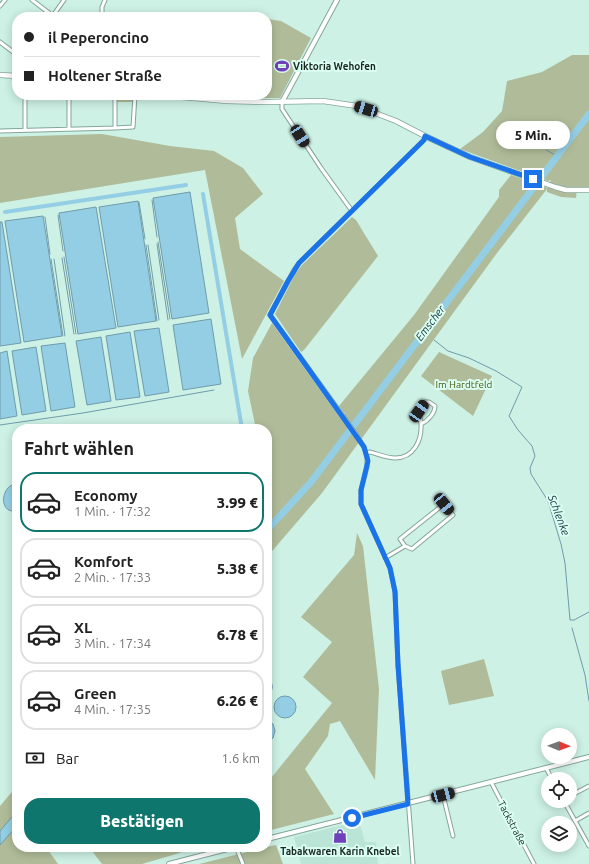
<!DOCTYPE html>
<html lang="de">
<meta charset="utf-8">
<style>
:root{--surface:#fff;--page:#f2f2f2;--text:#222;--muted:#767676;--line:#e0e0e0;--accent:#0f766e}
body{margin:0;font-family:Ubuntu,sans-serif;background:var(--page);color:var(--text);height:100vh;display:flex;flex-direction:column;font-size:15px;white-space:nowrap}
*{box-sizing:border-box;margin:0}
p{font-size:13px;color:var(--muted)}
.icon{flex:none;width:22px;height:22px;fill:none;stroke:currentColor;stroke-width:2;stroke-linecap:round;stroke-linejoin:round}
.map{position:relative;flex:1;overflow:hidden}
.details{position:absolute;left:12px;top:424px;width:260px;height:428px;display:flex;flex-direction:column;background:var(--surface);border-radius:16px;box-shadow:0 2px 10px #0003}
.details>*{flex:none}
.banner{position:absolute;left:12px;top:12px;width:260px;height:88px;border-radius:16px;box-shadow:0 2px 10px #0003;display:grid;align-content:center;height:88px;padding:0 12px;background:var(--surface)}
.needle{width:26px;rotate:91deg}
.tools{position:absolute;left:541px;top:728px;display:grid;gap:8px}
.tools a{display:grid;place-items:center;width:36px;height:36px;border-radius:50%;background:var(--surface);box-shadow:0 2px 10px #0003;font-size:20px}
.end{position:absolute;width:18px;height:18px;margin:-9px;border:5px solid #1a73e8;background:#fff;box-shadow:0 0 0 2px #fff}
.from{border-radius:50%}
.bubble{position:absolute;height:28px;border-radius:14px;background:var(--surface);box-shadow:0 2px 10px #0003;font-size:13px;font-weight:800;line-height:28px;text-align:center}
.car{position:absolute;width:12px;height:24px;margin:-12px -6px;border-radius:5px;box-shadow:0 0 3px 1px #0007;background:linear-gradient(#222 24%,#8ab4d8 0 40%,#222 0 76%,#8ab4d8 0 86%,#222 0)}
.banner b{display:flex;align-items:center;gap:14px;height:38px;font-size:15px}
.banner b+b{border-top:1px solid var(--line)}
.banner i{width:10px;height:10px;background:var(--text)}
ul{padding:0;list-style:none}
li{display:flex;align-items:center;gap:12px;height:60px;margin:0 8px 6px;padding:0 4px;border:2px solid var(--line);border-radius:16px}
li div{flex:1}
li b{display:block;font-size:15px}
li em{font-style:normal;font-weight:800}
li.active{border-color:var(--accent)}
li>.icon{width:36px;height:36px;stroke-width:1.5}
h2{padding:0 12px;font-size:18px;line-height:48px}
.pay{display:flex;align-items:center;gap:10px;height:44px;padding:0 12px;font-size:15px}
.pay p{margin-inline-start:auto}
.cta{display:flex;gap:8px;margin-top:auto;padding:8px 12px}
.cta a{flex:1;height:46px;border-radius:16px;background:var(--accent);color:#fff;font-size:16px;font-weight:800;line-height:46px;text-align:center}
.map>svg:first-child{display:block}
.built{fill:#bae5d6}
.green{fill:#b0bc99}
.water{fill:#94cee4;stroke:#6f9caa}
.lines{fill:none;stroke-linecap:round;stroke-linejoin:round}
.stream{stroke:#6f9caa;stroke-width:1}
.canal{stroke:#94cee4;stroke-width:4}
.river{stroke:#94cee4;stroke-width:7}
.minor-casing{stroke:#84a69b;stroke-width:5}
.tertiary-casing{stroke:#84a69b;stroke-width:6}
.secondary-casing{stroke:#84a69b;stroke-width:6}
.minor{stroke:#fff;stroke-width:3}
.tertiary{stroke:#fff;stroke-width:4}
.secondary{stroke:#fff;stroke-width:4.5}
.route{stroke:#1a73e8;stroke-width:5}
.labels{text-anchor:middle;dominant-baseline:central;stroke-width:4;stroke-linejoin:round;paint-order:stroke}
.poi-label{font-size:10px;font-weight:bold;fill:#192622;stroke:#dafef2;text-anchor:start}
.park-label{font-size:10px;fill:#475911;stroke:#dafef2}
.street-label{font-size:10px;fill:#192622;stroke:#dafef2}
.water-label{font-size:11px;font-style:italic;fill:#122e38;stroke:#dafef2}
</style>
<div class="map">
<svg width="589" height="864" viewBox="0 0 589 864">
<rect width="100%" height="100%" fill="#cdf1e5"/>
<path class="built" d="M359,821L365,842H376L378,864H301L294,837Z"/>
<path class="green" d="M232,12L235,13L258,17H232Z
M267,19L281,21L311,38L280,98H245L219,96L267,95Z
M572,55H589V188H577L576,198L561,197L547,192V189L497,253L322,493L267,557V508L272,502L267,478V429H256L248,391L253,358L272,323L341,419L345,414L339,406L414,315L499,197V190L511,175L548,188L551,180L548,181L460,149L483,132L502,111L507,81L542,72Z
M117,95L134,97V102H117Z
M102,134L170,146L214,151L243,168L263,194L235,218L240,249L284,281L242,359L205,170L0,203V137Z
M352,217L356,220L378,256L304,350L301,352L275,314L295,274L302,265Z
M439,352L492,376L473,416L421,376Z
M357,533L363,546L379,689L375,780L340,721L330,724L328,736L305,769L334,814L267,831V783L332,703L303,677L332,642L301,617L354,555Z
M484,659L494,696L449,705L441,671Z
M17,786V847H46L58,864H0V806Z
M276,845L283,864H199L267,847Z
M100,847H200L142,864H102L92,851Z"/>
<path class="water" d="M190,192L209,313L172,319L153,198Z
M138,201L156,321L118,327L99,207Z
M96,207L116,328L78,334L59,213Z
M43,216L62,336L24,342L5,221Z
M0,222H2L21,343L0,346Z
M211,319L221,384L183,390L173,325Z
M159,328L169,392L145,396L134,331Z
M130,332L140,397L116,400L106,336Z
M101,337L111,401L87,405L76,341Z
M65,343L75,407L51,411L41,346Z
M36,347L46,411L22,415L12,351Z
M7,351L17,416L0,419V353Z
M12,485H17V511C0,514 0,491 12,485Z
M267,677C274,683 274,691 267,696Z
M274 707a11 11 0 1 1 22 0a11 11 0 1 1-22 0Z
M267,720L273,724L275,731L273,738L267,741Z
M17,811V826L0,845V831Z"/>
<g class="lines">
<path class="stream" d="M546,150L557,156
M152,200L157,237
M139,202L145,239
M58,215L63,251
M45,217L50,254
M158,242L170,319
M157,244L168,320
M146,245L157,321
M148,245L159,320
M64,257L76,334
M62,258L74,334
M51,259L63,336
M54,259L65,336
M424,332L427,335
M434,340L448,351L469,358L496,371L522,387L509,416L518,430L532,446L535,456L530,468L531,474L548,501L561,544L565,563L570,620H574L589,612
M0,425L83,413L214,390
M572,628L585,675L589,701
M13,831L17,834
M31,847L34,849"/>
<path class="canal" d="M203,194L242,429
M5,212L186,185"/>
<path class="river" d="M267,530L311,482L589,114"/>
<defs>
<path id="minor" d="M32,0L53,16
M0,6L5,0
M52,17L64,0
M102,17V7L105,0
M0,42L17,55
M25,95V130
M69,95V129
M282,102V109L321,168L352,211
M115,128L133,127L135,95
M0,131L115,128V95
M366,453L370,452C378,454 387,458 395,458C414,458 422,440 421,424C428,421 435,413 435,406L429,402H425L419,411L421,424
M444,504L453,515L412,549L405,546L400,539Z
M385,558L405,546
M546,768L552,779
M491,782L534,864
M443,795L453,836
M570,796L589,786
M564,801L589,846
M575,821L589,813
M236,847L243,864
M413,864L398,665L395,591L390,568L361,504V490L367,467V457L364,447L356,434L270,315L294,270L299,263L424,140L425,136"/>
<path id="tertiary" d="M282,102L337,0
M267,839L589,757
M169,864L235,847"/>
<path id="secondary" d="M0,75L17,76
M159,95L227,101L268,102L323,101L357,106L396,121L425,136L470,157L555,187L566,190H589"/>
</defs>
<use href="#minor" class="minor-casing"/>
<use href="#tertiary" class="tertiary-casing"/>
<use href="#secondary" class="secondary-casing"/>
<use href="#minor" class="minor"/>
<use href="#tertiary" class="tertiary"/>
<use href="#secondary" class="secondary"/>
</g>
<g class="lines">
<path class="route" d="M352,818L408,804L398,665L395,592L390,568L361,504V490L368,461L364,447L270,315L288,281L299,263L424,140L425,136L470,157L533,179"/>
</g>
<defs>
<symbol id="stadium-bare" viewBox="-9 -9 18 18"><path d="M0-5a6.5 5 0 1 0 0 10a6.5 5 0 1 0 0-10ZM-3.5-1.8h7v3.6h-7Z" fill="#7041b8" stroke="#dafef2" stroke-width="2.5" paint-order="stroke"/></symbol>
<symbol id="shop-bare" viewBox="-9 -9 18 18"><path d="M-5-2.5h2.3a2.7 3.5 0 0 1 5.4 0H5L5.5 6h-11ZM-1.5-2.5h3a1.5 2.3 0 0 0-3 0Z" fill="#7041b8" stroke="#dafef2" stroke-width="2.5" paint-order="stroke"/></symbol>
</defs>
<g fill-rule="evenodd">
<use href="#stadium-bare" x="272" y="56" width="20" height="20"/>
<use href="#shop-bare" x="330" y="826" width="20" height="20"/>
</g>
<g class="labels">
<g class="poi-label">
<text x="293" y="66">Viktoria Wehofen</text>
<text x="340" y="851" text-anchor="middle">Tabakwaren Karin Knebel</text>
</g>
<g class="park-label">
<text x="464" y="384">Im Hardtfeld</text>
</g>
<g class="street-label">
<text transform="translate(512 823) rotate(62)">Tackstraße</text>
</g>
<g class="water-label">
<text transform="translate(430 323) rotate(-53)">Emscher</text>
<text transform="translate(559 515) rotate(69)">Schlenke</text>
</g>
</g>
</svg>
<div class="tools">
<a><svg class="needle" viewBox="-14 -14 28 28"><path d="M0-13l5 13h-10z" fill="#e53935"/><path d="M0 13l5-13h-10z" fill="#767676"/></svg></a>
<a><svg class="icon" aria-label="locate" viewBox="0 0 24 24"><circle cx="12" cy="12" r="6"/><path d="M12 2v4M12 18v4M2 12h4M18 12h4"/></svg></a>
<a><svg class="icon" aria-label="layers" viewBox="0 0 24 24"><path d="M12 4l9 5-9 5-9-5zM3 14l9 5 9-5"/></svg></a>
</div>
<i class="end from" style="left:352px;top:818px"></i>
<i class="end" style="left:533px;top:179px"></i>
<div class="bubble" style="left:496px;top:121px;width:74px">5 Min.</div>
<i class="car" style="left:366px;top:109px;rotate:287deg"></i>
<i class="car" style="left:300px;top:136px;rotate:147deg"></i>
<i class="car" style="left:419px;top:411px;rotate:35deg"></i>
<i class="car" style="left:444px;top:504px;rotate:141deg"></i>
<i class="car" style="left:443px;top:795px;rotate:75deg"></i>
<div class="banner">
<b><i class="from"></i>il Peperoncino</b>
<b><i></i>Holtener Straße</b>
</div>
<section class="details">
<h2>Fahrt wählen</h2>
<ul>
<li class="active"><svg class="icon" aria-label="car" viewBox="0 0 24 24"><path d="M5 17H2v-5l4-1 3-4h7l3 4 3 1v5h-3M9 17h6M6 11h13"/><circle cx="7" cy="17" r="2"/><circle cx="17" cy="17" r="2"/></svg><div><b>Economy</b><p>1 Min. · 17:32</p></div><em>3.99 €</em></li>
<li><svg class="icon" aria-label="car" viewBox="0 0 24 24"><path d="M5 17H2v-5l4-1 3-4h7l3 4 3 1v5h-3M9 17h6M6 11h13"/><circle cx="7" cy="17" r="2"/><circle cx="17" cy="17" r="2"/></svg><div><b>Komfort</b><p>2 Min. · 17:33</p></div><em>5.38 €</em></li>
<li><svg class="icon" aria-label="car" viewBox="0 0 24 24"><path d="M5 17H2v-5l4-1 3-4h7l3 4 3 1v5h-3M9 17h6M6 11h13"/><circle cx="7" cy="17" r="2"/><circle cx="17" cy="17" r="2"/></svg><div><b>XL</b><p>3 Min. · 17:34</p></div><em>6.78 €</em></li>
<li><svg class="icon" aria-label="car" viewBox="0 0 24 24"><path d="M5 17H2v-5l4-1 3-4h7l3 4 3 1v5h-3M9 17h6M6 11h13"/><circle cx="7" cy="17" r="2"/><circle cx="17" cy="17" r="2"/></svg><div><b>Green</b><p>4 Min. · 17:35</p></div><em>6.26 €</em></li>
</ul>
<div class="pay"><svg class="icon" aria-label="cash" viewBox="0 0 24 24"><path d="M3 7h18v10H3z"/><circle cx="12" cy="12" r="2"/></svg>Bar<p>1.6 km</p></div>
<div class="cta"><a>Bestätigen</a></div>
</section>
</div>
